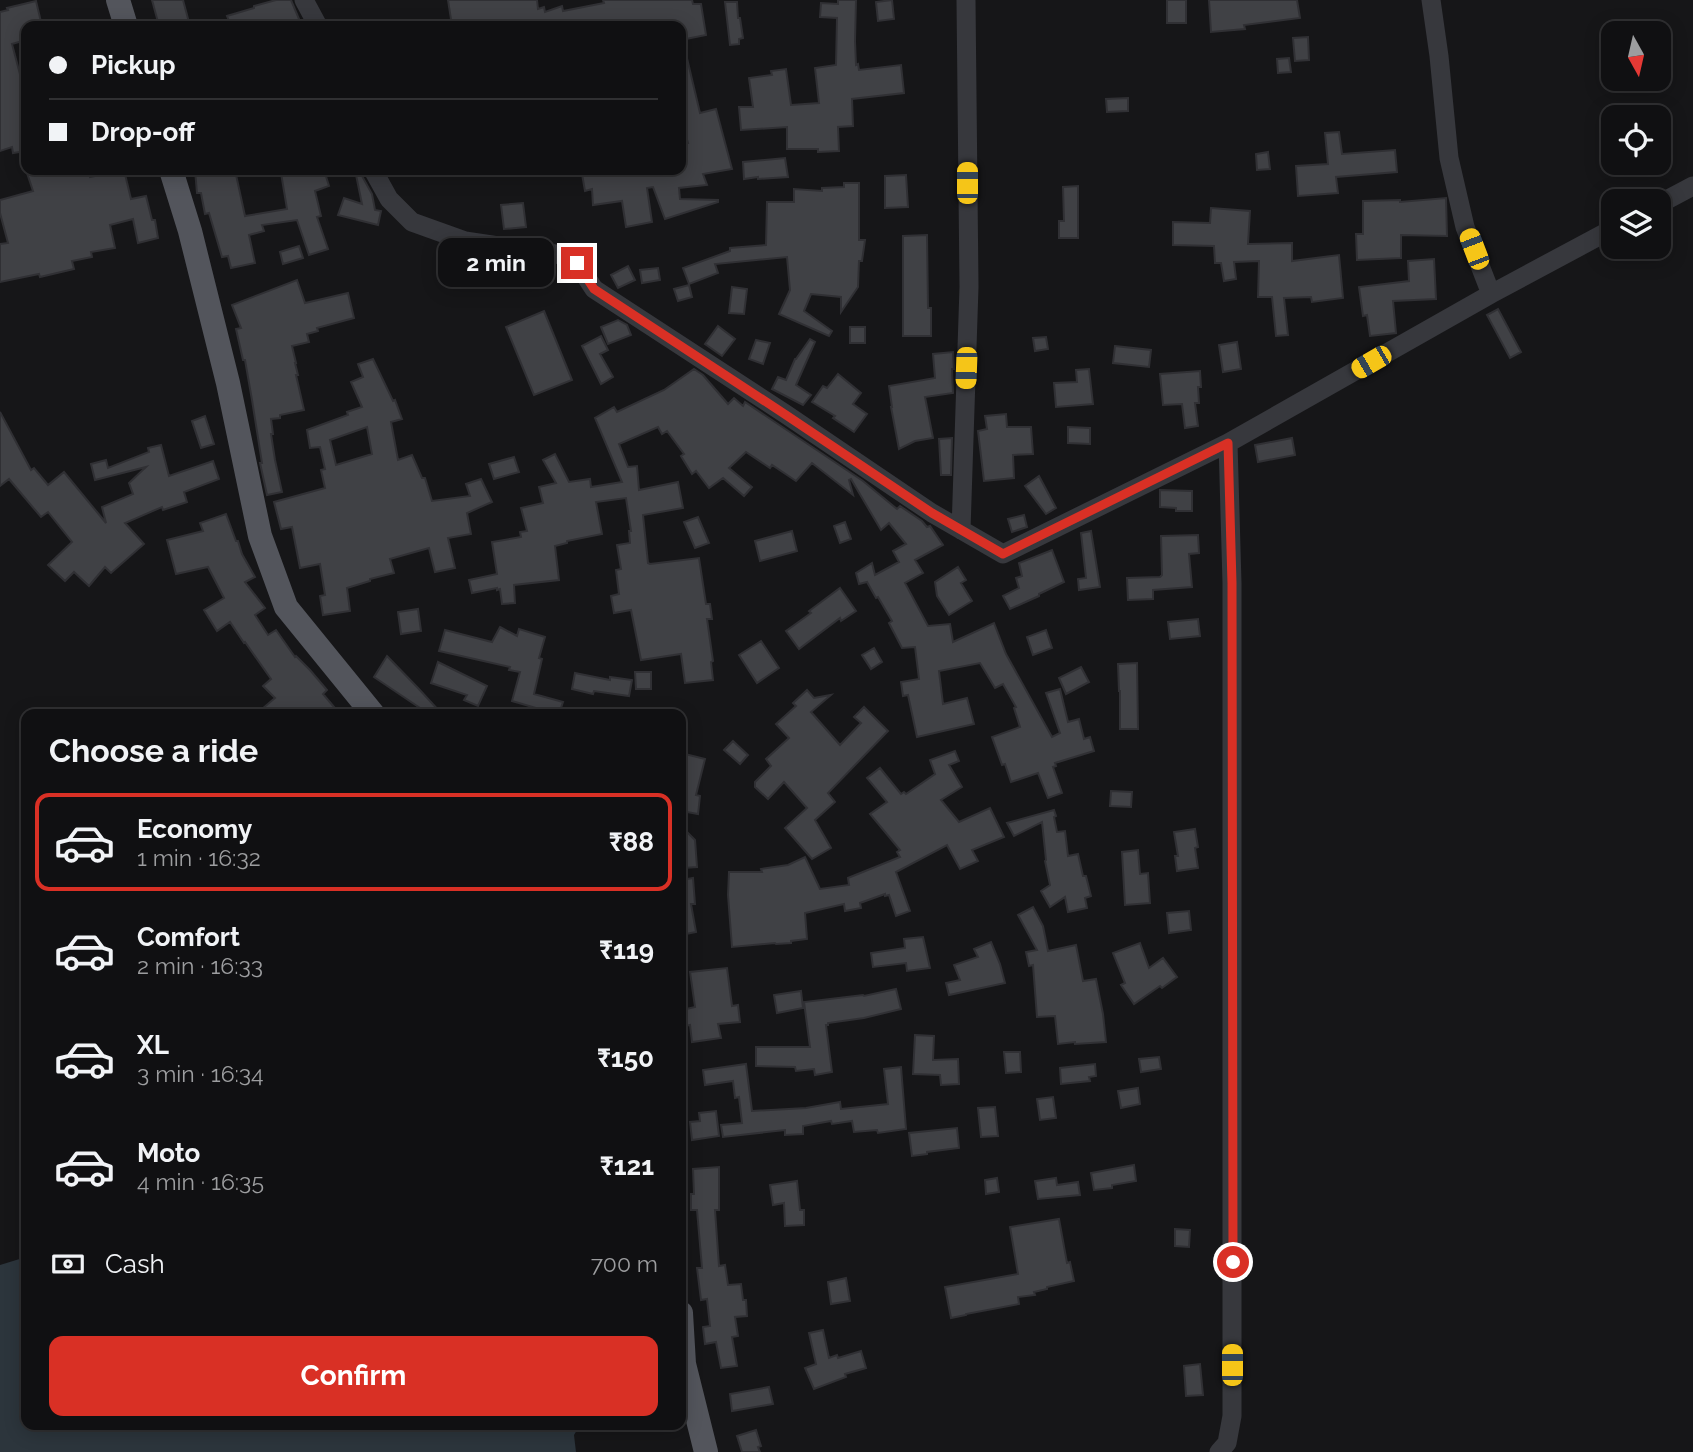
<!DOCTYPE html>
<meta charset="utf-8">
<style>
:root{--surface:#101012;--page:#1e1e20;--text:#f1f3f6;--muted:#9c9d9f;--line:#303032;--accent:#d93025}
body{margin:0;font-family:Raleway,sans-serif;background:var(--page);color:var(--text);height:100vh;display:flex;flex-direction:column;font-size:26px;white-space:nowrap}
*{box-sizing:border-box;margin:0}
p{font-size:23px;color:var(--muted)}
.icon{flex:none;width:38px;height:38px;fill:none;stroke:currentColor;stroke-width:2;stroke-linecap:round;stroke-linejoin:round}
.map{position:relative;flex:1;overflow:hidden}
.drawer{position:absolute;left:21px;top:709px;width:665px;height:721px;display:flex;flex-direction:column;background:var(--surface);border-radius:14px;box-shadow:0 4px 18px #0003,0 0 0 2px var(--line)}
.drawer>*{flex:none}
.guide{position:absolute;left:21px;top:21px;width:665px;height:154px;border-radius:14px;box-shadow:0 4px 18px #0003,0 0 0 2px var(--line);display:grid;align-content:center;height:154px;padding:0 28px;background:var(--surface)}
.needle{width:46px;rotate:172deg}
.controls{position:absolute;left:1601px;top:21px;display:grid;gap:14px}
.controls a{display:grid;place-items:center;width:70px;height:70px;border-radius:14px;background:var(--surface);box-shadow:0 4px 18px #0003,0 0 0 2px var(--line);font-size:35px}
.end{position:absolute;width:32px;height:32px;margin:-16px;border:9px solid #d93025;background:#fff;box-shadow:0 0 0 4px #fff}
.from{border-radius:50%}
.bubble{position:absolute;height:49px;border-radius:14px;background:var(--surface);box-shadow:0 4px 18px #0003,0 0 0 2px var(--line);font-size:23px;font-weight:700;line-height:49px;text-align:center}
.car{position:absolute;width:21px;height:42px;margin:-21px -10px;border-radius:9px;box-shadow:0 0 5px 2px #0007;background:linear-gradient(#f5c518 24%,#345 0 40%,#f5c518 0 76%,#345 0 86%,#f5c518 0)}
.guide b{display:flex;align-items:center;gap:24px;height:66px;font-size:26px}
.guide b+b{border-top:2px solid var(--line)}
.guide i{width:18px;height:18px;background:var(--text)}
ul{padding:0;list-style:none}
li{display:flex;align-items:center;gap:21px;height:98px;margin:0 14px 10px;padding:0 14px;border:4px solid transparent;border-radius:14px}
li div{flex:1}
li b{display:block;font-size:26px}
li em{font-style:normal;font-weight:700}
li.current{border-color:var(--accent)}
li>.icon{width:63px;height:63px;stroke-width:1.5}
h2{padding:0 28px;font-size:32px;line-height:84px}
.pay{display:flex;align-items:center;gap:18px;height:77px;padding:0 28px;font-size:26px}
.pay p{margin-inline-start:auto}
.action{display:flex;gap:14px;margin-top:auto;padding:14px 28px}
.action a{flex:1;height:80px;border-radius:14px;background:var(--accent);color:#fff;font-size:28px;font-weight:700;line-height:80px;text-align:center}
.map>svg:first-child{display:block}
.water{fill:#2c353c}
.building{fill:#404145;stroke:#303034;stroke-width:2;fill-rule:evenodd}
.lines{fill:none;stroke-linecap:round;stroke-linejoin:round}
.minor{stroke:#37383d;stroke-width:19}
.major{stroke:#53555c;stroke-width:24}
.route{stroke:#d93025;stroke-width:9}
</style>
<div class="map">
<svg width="1693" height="1452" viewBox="0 0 1693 1452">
<rect width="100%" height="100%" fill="#161618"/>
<path class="water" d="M26,1257V1424L580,1425L574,1435L576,1452H0V1265Z"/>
<path class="building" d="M152,0H183L190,26H159Z
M276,0H291L302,26H288L287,24L276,26H259L258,23L247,26H231L227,16L254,8V6Z
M448,0H537L538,9L544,7L545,12L562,6L563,11L604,3L603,0H692L693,4H701L706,35L681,40V26H452Z
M838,0H856L855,41L856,65L858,64L859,70L901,65L904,93L852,99L853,126L838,127L839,151L818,152V149H787V127L741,130L739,107H753L749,78L772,75L771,71L786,69L791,105L819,103L815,68L836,65L837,18L820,17L821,3L838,4Z
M892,0L894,19L878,21L876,2Z
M1167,0H1186V23H1167Z
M1209,0H1297L1300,18L1244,25L1245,29L1211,32Z
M36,1L42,26H26V40L12,44L26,97L21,98L26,119V151L13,153L12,147L0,151V12L8,10L7,8Z
M725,2H737L738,18H740L743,38L739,39V44L730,45Z
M1308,37L1309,60L1295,61L1293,38Z
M681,54H686L700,113L716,109L732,169L703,174L707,185L679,188L680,199L718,200V202L665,219L653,187L647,188L652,222L626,227L622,201L593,205L592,189L585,191L582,174L597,172V174L622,170H681V145L688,143L681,118Z
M1289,58L1291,72L1278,73L1277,59Z
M1128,98V111L1107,112L1106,99Z
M1339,132L1342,154L1395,150L1397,172L1336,177L1338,193L1298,196L1296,166L1328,164L1325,133Z
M1268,152L1270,169L1257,170L1256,154Z
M785,158L788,177L758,179V177L744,179L743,162Z
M26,170H89L90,177L124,170L131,199L146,196L152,220H155L158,238L138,243L133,219L110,225L115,248L91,252L92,257L72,261L74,269L40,277L39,274L0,282V244L8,243L0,213V200L33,191Z
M195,170H235L245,216L287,209L281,173L300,170H324L329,186L315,191L321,216L317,217L328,249L309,255L297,220L262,225L264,231L249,235L255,263L231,268L228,256L222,257L209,213L205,214L201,193H197Z
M355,170H361L362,176L372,194L375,210L381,211L378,225L338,215L344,198L362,204Z
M906,175L908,207L885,208V176Z
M844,183H859V240H865L862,261H859L858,287L841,312V297L811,294L804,311L832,331L829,336L779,314L790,290L787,257L715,264L718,273L689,284L683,268L730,251V248L766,245L767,202H794V189L822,191V188L844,187Z
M1078,186V238H1059V221H1064L1063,187Z
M1446,198L1447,236L1401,235V258L1357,260L1356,234H1363V201L1400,200V202Z
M523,203L526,227L504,229L501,205Z
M1211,208L1250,211L1248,244L1292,243V261L1339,255L1343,298L1312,302L1311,297L1284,298L1288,335L1276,336L1272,297H1258L1259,261L1234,262L1236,279L1224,281L1221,263H1215L1214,246L1173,245V222L1210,223Z
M927,235L928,308H931V336H903V236Z
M299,246L303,258L283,264L280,252Z
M1434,259L1436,299L1393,301L1396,333L1370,336L1367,315L1363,316L1359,287L1409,281L1408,261Z
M628,266L635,280L618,288L611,275Z
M658,268L660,280L642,283L640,270Z
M297,280L305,303L348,293L354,318L317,328L318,331L307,334L309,342L292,346L296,363H295L298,375H296L304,410L280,415V418L271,419L273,434H271L275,460L282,492L267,495L260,463H262L252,400L245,360H243L236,329L241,328L232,305Z
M689,285L692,297L678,301L674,289Z
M732,287L747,289L744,314L729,313Z
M1498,309L1521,352L1510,358L1487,315Z
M544,311L572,380L534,395L506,327Z
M618,320L627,325L631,335L608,344L601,327Z
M718,326L735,339L722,356L705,344Z
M850,327H865V343H850Z
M601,336L608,350L600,354L613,377L601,384L582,346Z
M1046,337L1048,349L1035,351L1033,338Z
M810,339L815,342L796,385L811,395L803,405L772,389L778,377L786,380L795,359H796Z
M756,340L770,343L763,364L749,359Z
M1237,342L1241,369L1223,372L1219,345Z
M1115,346L1151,350L1149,367L1113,363Z
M953,352L954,369H952L953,393L925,397L933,438L915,441L899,449L891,407H892L889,386L935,378L933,354Z
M373,359L393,401L395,400L402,419L391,422L398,460L412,455L422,478H425L432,501L470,496L466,484L481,479L492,502L467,513L471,534L448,538L455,568L435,572L429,548L390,559L394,573L370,579V581L347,588L350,611L323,615L320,596L325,595L320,564L300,568L292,527L281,529L274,502L325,488L321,470L325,469L320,447L310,448L307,430L348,415L347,412L362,407L351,382L363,377L358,364ZM367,427L372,454L336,465L330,440Z
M694,369L703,375L728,404L734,398L743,406L745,402L863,481L897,509L900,506L922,521L927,527L930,526L943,545L915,560L923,573L905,583L928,626L950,624L953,642L994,623L1006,654L1052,737L1060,733L1046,693L1060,689L1068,722L1079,719L1084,739L1090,737L1094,751L1055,763L1056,766L1053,767L1062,793L1048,798L1038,773L1011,782L1005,764L1002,765L992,737L1020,727L1014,708L1016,707L1003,684L995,688L980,663L939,671L943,704L967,698L974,724L917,737L908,695L903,696L901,682L919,679L915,647L902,648L889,623L892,621L878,597L876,598L867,582L859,584L856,573L872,563L875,575L899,562L893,551L906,544L889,523L881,530L851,479L849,480L853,495L812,463L796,481L772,465L770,468L746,452L729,468L752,487L744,496L723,478L709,488L696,471L692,474L681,456L684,454L667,431L662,434L658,427L619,444L628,467L637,466L639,490L678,482L683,508L643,515L648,563L650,564L699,558L706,604H710L712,619H707L713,661L711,662L713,680L685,683L681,654L641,660L631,610L614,613L611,596L619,594L616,570L621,569L617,545L630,543L629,531H631L626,498L596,502L602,534L567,541V543L555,546L559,580L514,585L515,603L502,604L500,589L497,590V588L472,593L469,580L497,574L492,542L521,537L520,532L527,531L521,508L543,503L539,487L556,483L543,460L555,454L569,482L590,479L591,487L622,482L595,418L614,407L617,412L664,390Z
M1089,369L1093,404L1056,407L1054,383L1077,382L1076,370Z
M1200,371L1201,387H1198L1199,403H1195L1198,426L1185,428L1182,404L1163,405L1160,374Z
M838,374L861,393L853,404L867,414L854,432L833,418L835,416L812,402L823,386L827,388Z
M0,412L31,470L34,468L48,485L64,472L106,523L102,507L133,494L129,483L146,467L95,480L91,464L106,460L108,468L149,452L148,448L161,445L169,476L213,461L219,479L184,492L187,502L163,510L162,507L125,523L144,544L111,573L105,567L89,586L74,572L65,581L48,565L72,542L48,512L41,517L9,479L0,486Z
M1006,414L1007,427H1031L1033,454L1013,455L1014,478L984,481L978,431L987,429L985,416Z
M205,416L214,444L201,448L192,421Z
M1068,427L1090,428V444L1068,443Z
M952,438L951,475H941L939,439Z
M1292,438L1295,455L1258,462L1255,445Z
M514,457L519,472L494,479L489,464Z
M1039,476L1056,508L1046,514L1025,486Z
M1160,490L1192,491V511H1176V508L1160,507Z
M226,514L236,541H238L242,554L255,577L245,582L265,608L255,615L268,635L276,630L295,657L296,656L310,670L327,690L323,694L340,714H256L275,698L263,686L271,679L245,642L244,643L230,622L217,631L204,610L224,598L208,567L176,574L167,540L203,531L200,523Z
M1024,515L1027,527L1012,532L1008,519Z
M698,517L709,543L695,548L684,522Z
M845,522L851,539L840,543L834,526Z
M792,531L797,551L760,561L755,541Z
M1091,531L1100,587L1079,590L1078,579L1086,578L1081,533Z
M1198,535L1199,553L1189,554L1192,587L1153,590V599L1128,600L1127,578L1160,577L1162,575L1161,536Z
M1052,550L1064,582L1039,594V596L1010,609L1003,596L1019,588L1016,578L1022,576L1019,563Z
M958,567L966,580L961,583L972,601L949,615L937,596L935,582Z
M840,588L856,611L841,621L840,618L799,649L786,631L811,613L809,611Z
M418,609L421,631L401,634L398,612Z
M1198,619L1200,636L1170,639L1168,622Z
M500,627L517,636L519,629L545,637L539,658L542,659L534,694L563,702L559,714H546L536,711V708L512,701L520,672L509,670L510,667L439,651L445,630L492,642Z
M1046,630L1052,648L1033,655L1027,637Z
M761,641L779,668L757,683L739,655Z
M874,648L882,662L871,669L862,655Z
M387,656L418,688L442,714H429L374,677Z
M438,662L487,686L478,706L464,700L467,695L431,683Z
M1137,663L1138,729H1120V691H1119L1118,664Z
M1081,667L1089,682L1066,694L1059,678Z
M635,672H651V689H636Z
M575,673L610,680V677L632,680L629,696L594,691L593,694L572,689Z
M807,690L814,698L831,695L811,712L840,745L861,723L854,717L864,707L888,731L828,793L835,802L815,820L831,848L812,859L785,828L807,808L784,782L768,799L755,787V782L771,766L766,759L789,738L776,724L796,706L793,703Z
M733,741L748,755L740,764L724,750Z
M955,751L959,761L949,765L962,787L941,800L959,822L990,808L1004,837L972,850L978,861L960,869L947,845L896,872L910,911L896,916L889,895L885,896V894L860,903L861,908L845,911L844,904L805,913L807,939L791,941V943L776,944L775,943L732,947L728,895L729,872H762L761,869L788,865L805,857L820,889L849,885L848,878L900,857L897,852L900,850L870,814L887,802L867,778L880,768L901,794L904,792L906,794L935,774L930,760Z
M681,753L705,759L696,795L700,796L698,814L681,811Z
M1111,791L1132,792L1131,807L1110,806Z
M1054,810L1056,816L1054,817L1057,832L1065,831L1068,856L1078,854L1083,876H1086L1091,896L1085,898L1087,908L1068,912L1065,897L1050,907L1041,891L1050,885L1045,861L1046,860L1042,822L1014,836L1007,823Z
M682,827L695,840L697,867L684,868Z
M1195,829L1198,847L1195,848L1198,868L1177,871L1175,856H1178L1174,832Z
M1138,850L1140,874L1148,873L1150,903L1125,905L1122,852Z
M693,878L695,904H691L696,932L681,935V880Z
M1033,907L1043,926L1048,951L1076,945L1083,981L1096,979L1103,1014L1106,1042L1075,1044V1042L1058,1044L1055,1016L1037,1017L1033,965L1029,966L1026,952L1037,950L1018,915Z
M1189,911L1191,930L1169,933L1167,913Z
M923,937L930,968L907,971L906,963L873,967L871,953L905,948L904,939Z
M991,942L1000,964L1005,983L949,995L946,983L960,980L954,965L978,957L974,949Z
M1140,943L1149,968L1163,958L1177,977L1162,988L1160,986L1134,1004L1121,985L1125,983L1113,953Z
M727,968L732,1006L738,1005L740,1022L718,1024L721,1038L692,1042L690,1025L685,1026L682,1010L695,1007L690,972Z
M896,989L901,1009L864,1018L828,1023V1025H826L832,1072L815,1075L814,1069L796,1071L795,1067L756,1066V1047H810L804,1002L863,995L864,996Z
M801,991L803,1008L777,1013L774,995Z
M915,1035L934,1036L933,1060L958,1059L959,1084L941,1085L940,1075L913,1074Z
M1004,1052H1020L1021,1072L1006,1073Z
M1159,1057L1161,1069L1141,1072L1139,1059Z
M746,1064L752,1111L806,1108L840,1102L841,1109L888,1104L884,1069L901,1067L906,1129L878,1133L877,1130L854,1132L852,1121L832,1124L831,1121L803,1126V1134L785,1135V1130L723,1137L721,1125L742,1123L739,1097L735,1098L733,1081L705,1085L703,1070Z
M1095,1064L1096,1076L1089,1077L1090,1081L1061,1084L1060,1068Z
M1138,1088L1140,1104L1121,1108L1118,1091Z
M1053,1097L1056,1118L1040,1120L1037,1099Z
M995,1107L998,1136L981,1137L978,1108Z
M716,1111L719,1136L692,1140L690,1122L700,1121L699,1113Z
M957,1128L959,1148L927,1152V1154L912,1156L909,1133Z
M1134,1165L1136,1181L1112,1185V1188L1094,1190L1091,1173Z
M719,1167V1210H715L719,1266L725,1265L728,1285L741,1284L743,1300H746L747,1316L735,1317L738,1336L732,1337L737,1366L721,1368L716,1342L705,1344L703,1327L710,1326L707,1299L701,1300L697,1268H702L697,1210H691V1194H694L693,1169Z
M997,1178L999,1192L986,1194L985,1180Z
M1056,1178L1057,1185L1078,1182L1080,1195L1038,1199L1035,1181Z
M797,1181L800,1210H804V1225L785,1226L784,1203L773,1205L770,1185Z
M1059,1219L1067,1263L1070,1262L1074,1281L1047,1287V1289L1034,1292L1035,1295L1018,1297L1019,1304L966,1314V1315L951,1318L945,1287L1018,1274L1010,1227Z
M1175,1229L1190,1230L1189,1247L1175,1246Z
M846,1278L850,1301L831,1304L828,1282Z
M823,1330L829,1358L837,1355L838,1358L861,1351L866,1368L845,1374L846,1377L814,1389L805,1368L816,1364L809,1333Z
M1200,1364L1203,1395L1186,1396L1184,1366Z
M769,1387L773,1404L732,1411L730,1394Z
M756,1430L761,1446L758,1447L760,1452H742L737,1436Z"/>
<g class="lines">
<path class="minor" d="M304,0L318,26
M1431,0L1439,56L1449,158L1465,227L1491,294
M373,170L389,199L412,222L465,241L562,255L577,263L594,289L784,413L932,513L1003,554L1228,443L1491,294L1614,228
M1659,204L1693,186
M961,530L969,287L966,0
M1219,1452L1227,1443L1232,1416V583L1228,443"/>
<path class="major" d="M118,0L126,26
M171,170L190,231L228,383L260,536L286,607L373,714
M681,1313L684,1364L706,1452"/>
</g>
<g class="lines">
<path class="route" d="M577,263L594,289L783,413L932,513L1003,554L1228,443L1232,583L1233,1262"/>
</g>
</svg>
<div class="controls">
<a><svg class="needle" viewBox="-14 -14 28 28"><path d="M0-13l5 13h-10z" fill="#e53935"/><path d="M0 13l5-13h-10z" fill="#9c9d9f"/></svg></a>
<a><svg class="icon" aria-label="locate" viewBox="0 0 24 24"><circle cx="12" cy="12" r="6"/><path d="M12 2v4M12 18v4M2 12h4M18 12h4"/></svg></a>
<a><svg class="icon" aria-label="layers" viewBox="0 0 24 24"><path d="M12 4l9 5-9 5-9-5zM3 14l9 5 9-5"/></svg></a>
</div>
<i class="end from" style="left:1233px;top:1262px"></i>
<i class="end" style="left:577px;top:263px"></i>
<div class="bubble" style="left:438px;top:238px;width:116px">2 min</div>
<i class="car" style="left:967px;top:183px;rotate:0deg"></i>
<i class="car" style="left:1474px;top:249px;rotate:339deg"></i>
<i class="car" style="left:1371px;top:362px;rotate:240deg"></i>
<i class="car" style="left:966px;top:368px;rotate:182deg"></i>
<i class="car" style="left:1232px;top:1365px;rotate:0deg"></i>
<div class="guide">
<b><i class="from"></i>Pickup</b>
<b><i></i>Drop-off</b>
</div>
<section class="drawer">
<h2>Choose a ride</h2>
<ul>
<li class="current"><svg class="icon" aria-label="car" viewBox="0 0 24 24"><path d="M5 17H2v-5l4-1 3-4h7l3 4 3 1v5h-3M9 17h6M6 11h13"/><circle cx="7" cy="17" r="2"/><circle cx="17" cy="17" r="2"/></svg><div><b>Economy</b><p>1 min · 16:32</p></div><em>₹88</em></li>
<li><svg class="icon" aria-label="car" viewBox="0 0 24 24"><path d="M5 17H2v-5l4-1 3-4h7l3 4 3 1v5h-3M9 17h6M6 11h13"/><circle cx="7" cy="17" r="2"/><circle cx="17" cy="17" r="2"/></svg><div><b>Comfort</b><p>2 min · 16:33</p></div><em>₹119</em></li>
<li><svg class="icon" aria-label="car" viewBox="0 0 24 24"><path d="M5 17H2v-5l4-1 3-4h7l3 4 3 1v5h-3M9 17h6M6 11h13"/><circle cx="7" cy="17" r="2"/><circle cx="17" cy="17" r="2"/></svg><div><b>XL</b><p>3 min · 16:34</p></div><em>₹150</em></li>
<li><svg class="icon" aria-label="car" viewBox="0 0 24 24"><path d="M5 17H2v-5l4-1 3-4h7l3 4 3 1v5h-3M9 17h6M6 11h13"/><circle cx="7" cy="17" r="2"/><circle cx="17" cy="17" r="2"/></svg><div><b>Moto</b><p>4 min · 16:35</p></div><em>₹121</em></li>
</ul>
<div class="pay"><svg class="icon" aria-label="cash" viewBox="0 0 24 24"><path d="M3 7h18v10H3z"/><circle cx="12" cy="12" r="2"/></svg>Cash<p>700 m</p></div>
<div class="action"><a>Confirm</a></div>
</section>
</div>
